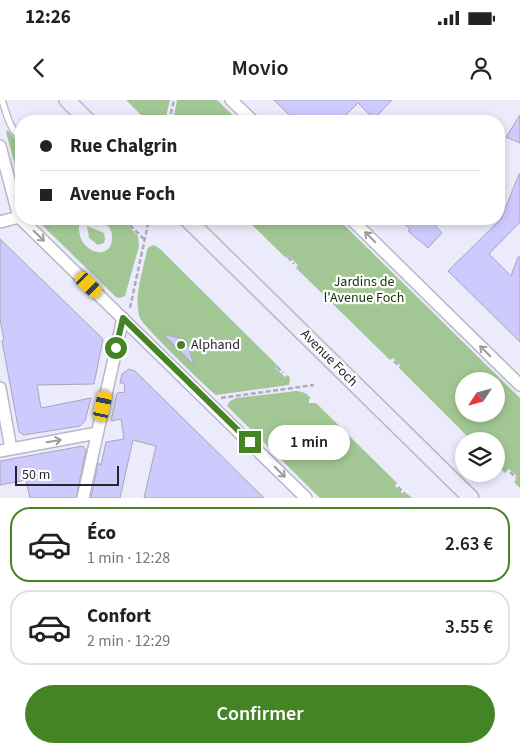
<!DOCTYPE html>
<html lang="fr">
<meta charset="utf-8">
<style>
:root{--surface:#fff;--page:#f6f6f6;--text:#222;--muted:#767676;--line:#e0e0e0;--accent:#458424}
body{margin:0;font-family:"Source Sans 3",sans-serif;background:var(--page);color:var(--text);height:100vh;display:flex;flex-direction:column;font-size:19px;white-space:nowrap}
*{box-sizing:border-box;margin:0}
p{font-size:16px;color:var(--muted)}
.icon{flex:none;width:28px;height:28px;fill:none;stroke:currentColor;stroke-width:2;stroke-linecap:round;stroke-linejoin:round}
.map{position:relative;height:398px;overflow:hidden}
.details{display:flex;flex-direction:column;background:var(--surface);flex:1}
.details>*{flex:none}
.hud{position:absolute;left:15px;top:15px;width:490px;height:110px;border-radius:20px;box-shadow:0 2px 8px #0003;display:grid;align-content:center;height:110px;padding:0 25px;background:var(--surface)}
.needle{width:32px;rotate:234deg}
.buttons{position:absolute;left:455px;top:272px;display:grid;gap:10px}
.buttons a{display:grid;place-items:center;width:50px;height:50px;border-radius:50%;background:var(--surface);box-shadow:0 2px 8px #0003;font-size:25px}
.scale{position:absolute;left:15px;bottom:12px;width:104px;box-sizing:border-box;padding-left:5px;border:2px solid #26262c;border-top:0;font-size:14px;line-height:18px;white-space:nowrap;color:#26262c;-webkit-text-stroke:4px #fff;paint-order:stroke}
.end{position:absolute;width:22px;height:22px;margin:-11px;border:6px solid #458424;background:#fff;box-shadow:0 0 0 2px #fff}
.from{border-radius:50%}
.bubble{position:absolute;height:35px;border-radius:18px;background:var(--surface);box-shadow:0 2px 8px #0003;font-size:16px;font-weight:600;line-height:35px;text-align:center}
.car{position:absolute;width:15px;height:30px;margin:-15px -8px;border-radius:6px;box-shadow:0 0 4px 1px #0007;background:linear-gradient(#f5c518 24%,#345 0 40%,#f5c518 0 76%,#345 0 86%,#f5c518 0)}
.hud b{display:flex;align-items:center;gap:18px;height:48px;font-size:19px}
.hud b+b{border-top:1px solid var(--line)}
.hud i{width:12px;height:12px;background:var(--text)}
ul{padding:9px 0 0;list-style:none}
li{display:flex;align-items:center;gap:15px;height:75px;margin:0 10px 8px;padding:0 15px;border:2px solid var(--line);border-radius:20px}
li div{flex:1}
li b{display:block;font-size:19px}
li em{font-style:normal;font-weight:600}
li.selected{border-color:var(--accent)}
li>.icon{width:45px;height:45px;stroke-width:1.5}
.cta{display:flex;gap:10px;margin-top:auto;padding:10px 25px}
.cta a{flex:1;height:58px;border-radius:30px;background:var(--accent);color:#fff;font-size:20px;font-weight:600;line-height:58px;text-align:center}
.status{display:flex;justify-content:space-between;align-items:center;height:35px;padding:0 25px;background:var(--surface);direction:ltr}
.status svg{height:14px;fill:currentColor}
header{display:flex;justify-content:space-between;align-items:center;height:65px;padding:0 25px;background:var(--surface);font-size:22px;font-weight:600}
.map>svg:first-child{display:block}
.green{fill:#a2c794;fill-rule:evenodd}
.building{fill:#cecafe;stroke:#a7a6b6}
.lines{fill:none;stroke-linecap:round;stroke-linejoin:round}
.service-casing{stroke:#b8b7c7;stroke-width:8}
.minor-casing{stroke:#b8b7c7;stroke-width:14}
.secondary-casing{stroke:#b8b7c7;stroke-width:18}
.path{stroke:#adacb9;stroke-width:2.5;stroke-dasharray:5 2.5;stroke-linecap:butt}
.service{stroke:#fff;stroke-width:5.5}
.minor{stroke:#fff;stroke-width:11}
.secondary{stroke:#edecfa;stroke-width:15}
.oneway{stroke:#9d9da0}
.route{stroke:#458424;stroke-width:6}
.poi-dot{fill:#458424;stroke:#fff;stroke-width:2}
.labels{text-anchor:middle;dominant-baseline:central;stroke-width:4.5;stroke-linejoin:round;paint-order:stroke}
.park-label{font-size:14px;fill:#133500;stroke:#fff}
.poi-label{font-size:14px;fill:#26262c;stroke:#fff;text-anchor:start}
.street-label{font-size:14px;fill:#26262c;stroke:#fff}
</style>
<div class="status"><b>12:26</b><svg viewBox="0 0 49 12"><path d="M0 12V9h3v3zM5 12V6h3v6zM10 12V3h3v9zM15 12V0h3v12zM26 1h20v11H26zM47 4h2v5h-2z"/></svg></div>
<header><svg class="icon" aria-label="back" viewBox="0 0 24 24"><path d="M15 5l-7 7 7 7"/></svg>Movio<svg class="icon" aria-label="person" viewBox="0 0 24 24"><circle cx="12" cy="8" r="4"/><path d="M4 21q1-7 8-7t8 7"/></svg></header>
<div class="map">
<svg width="520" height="398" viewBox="0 0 520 398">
<rect width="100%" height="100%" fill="#ecebfb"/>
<path class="green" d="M126,0H170L165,21H147Z
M177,0H217L239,21H173Z
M8,30L15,39L21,44V87L6,32Z
M41,119H80C72,153 113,164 112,137C112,124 104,124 94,122L93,119H128L132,122L129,126L138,136L139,146L125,196L119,198L116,197L41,124L40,122Z
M246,119H338L520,298V388L514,382L518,377L509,369L505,373L496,365V341H472L399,268L401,266L393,258L390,260L296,168L298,165L289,156L286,158ZM464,281H496V314H464Z
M87,126L104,133L105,139L104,143L98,145L89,138Z
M154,145L160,149L278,266L275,268L285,277L288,275L290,278L289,285L216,295C207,288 142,225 140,218C133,197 143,171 147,150L149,147Z
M296,291C302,292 307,292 311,299H309V303H316L397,383L395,386L404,395L406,393L412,398H320L227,306L230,301L236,298Z"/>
<path class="building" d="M274,0H392L374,19L358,3L340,21H295Z
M520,15V43L506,37Z
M519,74H520V122L489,154L511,176L518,157H520V242L448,171L501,119Z
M399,119H429L442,133L428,148L408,131L410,129Z
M0,139L103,239L94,284L37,285L41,308L91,298L85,321L80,326L24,335L19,332L2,241L4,240L0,219Z
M163,234L184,239L187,242L194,265Z
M129,269L135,271L264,398H144L156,346L133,340L120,398H91L98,363L101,365L106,342L124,339L121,319L111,321L117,293L125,292L124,283H120L122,274Z
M83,346L86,350L76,398H30L26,380L0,385V361Z"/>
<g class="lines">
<defs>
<path id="service" d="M2,0C7,15 9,28 21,38"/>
<path id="minor" d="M231,0L253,21
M0,46L19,117L306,398
M351,119L520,285
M0,122L19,117
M0,288L11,349
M0,351L97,333
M83,398L123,218"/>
<path id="secondary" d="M67,0L88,21
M187,119L471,398"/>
</defs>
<use href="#service" class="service-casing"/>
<use href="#minor" class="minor-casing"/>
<use href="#secondary" class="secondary-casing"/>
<path class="path" d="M169,21L174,0
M130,125L145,140
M288,157L294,164
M130,208L148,124
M394,261L400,267
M277,267L283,273
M221,298L314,285
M510,372L517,378
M398,387L405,394"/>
<use href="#service" class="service"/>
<use href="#minor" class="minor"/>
<use href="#secondary" class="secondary"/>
</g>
<defs><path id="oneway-shaft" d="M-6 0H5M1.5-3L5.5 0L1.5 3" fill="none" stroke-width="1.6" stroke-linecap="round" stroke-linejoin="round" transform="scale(1.25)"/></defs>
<g class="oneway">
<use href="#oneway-shaft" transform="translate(39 136) rotate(44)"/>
<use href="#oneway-shaft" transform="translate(370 137) rotate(-135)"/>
<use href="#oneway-shaft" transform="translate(485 251) rotate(-135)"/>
<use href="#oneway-shaft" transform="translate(54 341) rotate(-10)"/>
<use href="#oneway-shaft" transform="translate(280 372) rotate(45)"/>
</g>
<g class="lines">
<path class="route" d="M116,248L123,218L250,342"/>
</g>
<circle class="poi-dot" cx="181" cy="245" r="5"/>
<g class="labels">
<g class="park-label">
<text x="364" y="182">Jardins de<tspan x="364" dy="16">l'Avenue Foch</tspan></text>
</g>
<g class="poi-label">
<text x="191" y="245">Alphand</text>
</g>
<g class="street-label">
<text transform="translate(329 258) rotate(45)">Avenue Foch</text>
</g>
</g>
</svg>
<div class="buttons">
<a><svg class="needle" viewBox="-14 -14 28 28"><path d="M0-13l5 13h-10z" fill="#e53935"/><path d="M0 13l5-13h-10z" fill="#767676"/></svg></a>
<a><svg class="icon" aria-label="layers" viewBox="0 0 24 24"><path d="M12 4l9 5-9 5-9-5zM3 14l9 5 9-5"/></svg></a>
</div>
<div class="scale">50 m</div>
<i class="end from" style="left:116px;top:248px"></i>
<i class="end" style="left:250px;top:342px"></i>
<div class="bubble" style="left:268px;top:325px;width:82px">1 min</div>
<i class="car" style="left:89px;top:185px;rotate:134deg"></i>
<i class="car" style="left:103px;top:306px;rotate:12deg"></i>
<div class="hud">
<b><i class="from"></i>Rue Chalgrin</b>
<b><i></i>Avenue Foch</b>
</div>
</div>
<section class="details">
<ul>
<li class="selected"><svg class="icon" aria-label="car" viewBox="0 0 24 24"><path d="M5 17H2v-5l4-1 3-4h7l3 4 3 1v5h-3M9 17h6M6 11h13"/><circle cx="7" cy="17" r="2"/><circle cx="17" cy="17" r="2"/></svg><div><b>Éco</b><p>1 min · 12:28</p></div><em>2.63 €</em></li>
<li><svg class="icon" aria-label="car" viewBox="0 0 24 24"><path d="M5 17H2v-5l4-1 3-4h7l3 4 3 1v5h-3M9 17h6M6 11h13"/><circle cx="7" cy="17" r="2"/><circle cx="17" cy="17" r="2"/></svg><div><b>Confort</b><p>2 min · 12:29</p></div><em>3.55 €</em></li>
</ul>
<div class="cta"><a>Confirmer</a></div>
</section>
